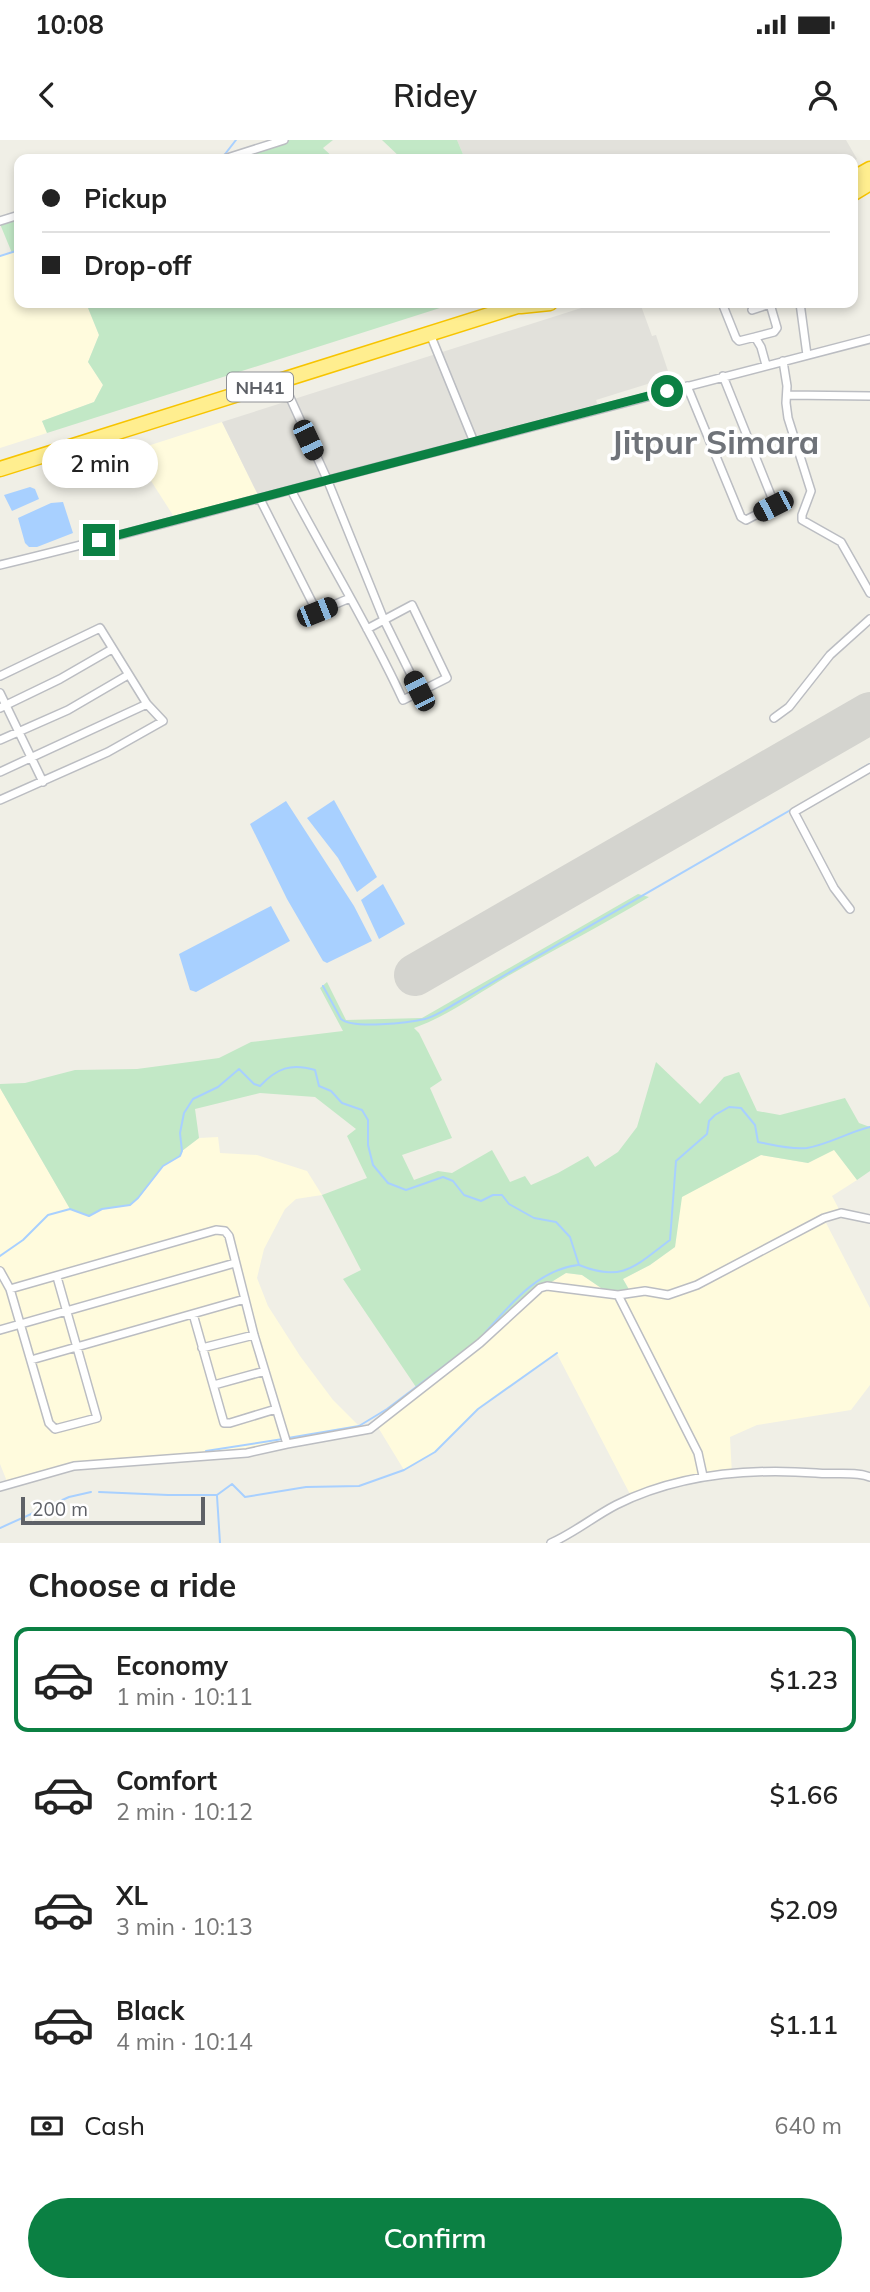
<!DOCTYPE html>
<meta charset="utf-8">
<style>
:root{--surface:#fff;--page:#f2f2f2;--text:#222;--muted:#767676;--line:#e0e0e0;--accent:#0b8043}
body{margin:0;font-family:Mulish,sans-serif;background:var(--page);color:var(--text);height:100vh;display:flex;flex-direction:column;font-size:26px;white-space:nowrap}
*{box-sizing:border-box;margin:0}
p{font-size:23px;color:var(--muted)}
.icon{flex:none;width:38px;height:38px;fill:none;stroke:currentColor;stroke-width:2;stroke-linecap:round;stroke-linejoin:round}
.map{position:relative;height:1403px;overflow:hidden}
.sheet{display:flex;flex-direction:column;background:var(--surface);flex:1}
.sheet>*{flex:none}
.hud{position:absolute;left:14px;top:14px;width:844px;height:154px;border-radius:14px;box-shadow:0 4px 10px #0003;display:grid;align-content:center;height:154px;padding:0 28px;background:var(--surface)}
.scale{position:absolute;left:21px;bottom:18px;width:184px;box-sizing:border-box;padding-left:7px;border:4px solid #5e6167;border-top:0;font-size:19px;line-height:24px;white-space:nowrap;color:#5e6167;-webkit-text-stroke:5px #fff;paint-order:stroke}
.end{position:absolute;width:32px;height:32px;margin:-16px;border:9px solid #0b8043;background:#fff;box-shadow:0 0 0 4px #fff}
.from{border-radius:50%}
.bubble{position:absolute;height:49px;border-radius:24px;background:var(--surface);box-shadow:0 4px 10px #0003;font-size:23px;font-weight:600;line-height:49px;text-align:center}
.car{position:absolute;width:21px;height:42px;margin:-21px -10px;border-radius:9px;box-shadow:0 0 5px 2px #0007;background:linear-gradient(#222 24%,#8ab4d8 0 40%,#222 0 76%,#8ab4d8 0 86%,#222 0)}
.hud b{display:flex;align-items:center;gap:24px;height:66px;font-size:26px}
.hud b+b{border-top:2px solid var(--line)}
.hud i{width:18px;height:18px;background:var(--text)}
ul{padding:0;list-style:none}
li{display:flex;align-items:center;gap:21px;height:105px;margin:0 14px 10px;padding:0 14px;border:4px solid transparent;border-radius:14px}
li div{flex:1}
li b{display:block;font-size:26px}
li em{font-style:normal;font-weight:600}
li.active{border-color:var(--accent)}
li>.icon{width:63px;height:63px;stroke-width:1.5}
h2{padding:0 28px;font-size:32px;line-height:84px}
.pay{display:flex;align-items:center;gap:18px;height:77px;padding:0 28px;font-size:26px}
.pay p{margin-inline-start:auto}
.action{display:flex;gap:14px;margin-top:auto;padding:14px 28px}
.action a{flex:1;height:80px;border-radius:42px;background:var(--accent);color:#fff;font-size:28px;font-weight:600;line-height:80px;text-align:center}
.status{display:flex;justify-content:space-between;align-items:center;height:49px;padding:0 35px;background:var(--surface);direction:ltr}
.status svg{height:19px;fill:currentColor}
header{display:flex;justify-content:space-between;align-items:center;height:91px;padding:0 28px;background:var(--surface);font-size:32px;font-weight:600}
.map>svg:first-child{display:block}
.commercial{fill:#fffbdd}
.industrial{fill:#e2e1db}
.green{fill:#c2e8c6}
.water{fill:#a8d0ff}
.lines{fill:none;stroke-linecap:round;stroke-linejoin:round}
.stream{stroke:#a8d0ff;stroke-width:2}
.runway{stroke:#d4d4cf;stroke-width:42}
.street-casing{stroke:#bbbdc2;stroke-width:10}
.highway-casing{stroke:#f7c400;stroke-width:17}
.street{stroke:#fff;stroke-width:7}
.highway{stroke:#ffee8f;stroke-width:14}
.route{stroke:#0b8043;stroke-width:9}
.labels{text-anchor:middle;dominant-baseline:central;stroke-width:7;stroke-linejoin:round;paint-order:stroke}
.shield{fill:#fff;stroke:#8e9095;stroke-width:2}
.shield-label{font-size:18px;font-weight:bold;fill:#5e6167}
.town-label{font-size:33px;font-weight:bold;fill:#6f7379;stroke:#fff}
</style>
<div class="status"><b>10:08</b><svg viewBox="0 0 49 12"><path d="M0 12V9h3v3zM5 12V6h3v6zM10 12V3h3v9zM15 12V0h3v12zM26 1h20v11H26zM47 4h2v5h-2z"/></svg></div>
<header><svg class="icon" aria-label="back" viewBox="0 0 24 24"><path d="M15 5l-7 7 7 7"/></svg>Ridey<svg class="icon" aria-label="person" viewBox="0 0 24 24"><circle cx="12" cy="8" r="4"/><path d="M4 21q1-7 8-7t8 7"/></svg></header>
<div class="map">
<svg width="870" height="1403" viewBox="0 0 870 1403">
<rect width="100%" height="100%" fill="#f0efe6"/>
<path class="commercial" d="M19,110V163H86L99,195L88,222L103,245L94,262L42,281L47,293L0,308V116Z
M222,282L260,359L176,380L132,311Z
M0,948L70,1069L88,1076L102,1069L130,1065L141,1055L163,1026L180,1016L182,1011L199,998L218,997L220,1013L257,1015L307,1031L322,1055L296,1059L285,1069L264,1109L257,1138L268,1166L300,1216L333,1260L359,1286L361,1291L247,1313L92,1324L8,1344L0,1324Z
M834,1009L857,1040L832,1056L841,1073L824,1079L870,1168V1245L851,1270L757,1285L730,1297L732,1335L694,1337L632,1358L557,1214L478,1269L435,1312L404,1330L376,1284L530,1154L566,1133L582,1135L604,1150L632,1154L623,1139L650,1125L675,1107L681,1057L761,1015L808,1023Z"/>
<path class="industrial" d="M457,0H846L857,19L852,22V19H465Z
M597,163H640L652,196L656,195L670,237L596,260L599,269L260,359L222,282Z"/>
<path class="green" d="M283,0H333L323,8L335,19H224Z
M382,0H457L465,19H402Z
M19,75V110L12,113L0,84Z
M86,163H441L443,167L47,293L42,281L94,262L103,245L88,222L99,195Z
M638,754L649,757C603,785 555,809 508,836C477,854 448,876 414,888L419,893L442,940L430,948L452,998L402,1015L414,1040L438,1031L452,1033L492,1010L510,1042L525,1036L531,1045L558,1033L588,1016L595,1027L618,1012L637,987L656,922L700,964L724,937L739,932L757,971L780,975L845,958L859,983L870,987V1031L857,1040L834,1010L808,1023L761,1015L682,1057L675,1107L650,1125L623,1139L632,1155L604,1150L582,1135L566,1133L529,1156L418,1250L343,1139L361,1130L322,1055L367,1038L347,996L356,989L315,957L260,953L195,969L199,998L182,1011L180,1016L163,1026L141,1055L130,1065L102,1069L89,1076L70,1069L0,948V944L25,943L75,930L137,929L197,921L219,918L251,902L343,891L320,848L327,842L346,880L422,878Z"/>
<path class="water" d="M30,347L35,349L39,359L12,371L4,355Z
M63,362L73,393L37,407H29L25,403L18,378L51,363Z
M334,660L377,737L357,752L338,718L307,678Z
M286,661L354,766L372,801L327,823L323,821L287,759L250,684Z
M383,744L405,784L379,799L361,760Z
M271,766L290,801L196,852L190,850L179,814Z"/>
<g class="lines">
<path class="stream" d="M222,18L236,0
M0,116L19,110
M859,630L870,624
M323,846L341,879C352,889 409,883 425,879C437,876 449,867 460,861L794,668
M0,1116L23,1100L48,1075L70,1069L89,1076L102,1069L130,1065L138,1058L163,1026L180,1016L182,1011L180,993L184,973L193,959L218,947L239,929L254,944L260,946C277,928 291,923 315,930L319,946L331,951L342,963L362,970L368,980V1005L373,1025L388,1043L406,1050L443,1037L453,1041L464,1055L481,1061L493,1055H502L509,1064L534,1078L556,1082L570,1097L579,1125C623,1143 635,1126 670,1100L676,1021L707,994L709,981L715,975L729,967L741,968L755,985L758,1002C773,1005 792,1010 807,1008C829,1004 849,992 870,987
M484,1194C510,1165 537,1130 578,1125
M288,1298L359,1286L387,1269L464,1211
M206,1311L283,1299
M99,1352L168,1355H217L232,1344L245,1357L306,1347L359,1346L404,1330L435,1312L478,1269L557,1213
M217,1356L220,1403
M0,1388L69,1357L91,1352"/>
<path class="runway" d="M415,835L870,573"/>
<defs>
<path id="street" d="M224,19L284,0
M0,81L19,75
M722,163L736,198L739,201L755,197L761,207L766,225
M800,163L807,215
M752,170L770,164
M430,194L474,302L870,199
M755,197L774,192L777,188L770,164L772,163
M783,221L787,246L786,263L788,278L811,351L802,375V380L841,402L870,453
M282,240L327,339L384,480L419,551
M687,246L741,377L746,380L773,366L774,363L723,236
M787,255L870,256
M291,350C328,420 370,488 403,560L447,538L412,465L367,489
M260,359L317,472L350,458
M0,425C159,387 315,342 474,302
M0,536L100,488L147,564L163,581L108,612L0,660
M0,553L43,642
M0,568L60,539L112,509
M774,578L789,567L830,515L870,479
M0,600L68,570L128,535
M0,632L147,564
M850,769L834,748L794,672L870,628
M0,1131L10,1149L49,1283L55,1289L97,1278L57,1137
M10,1149L216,1090L225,1091L229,1096L254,1195L287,1304
M618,1155L645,1151L668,1155L697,1145L824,1078L841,1073L870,1079
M193,1174L224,1283H230L276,1269
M0,1190L235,1123
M202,1208L254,1195
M31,1220L245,1159
M214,1245L265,1231
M0,1347L74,1326L247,1313L287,1304L370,1289L480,1203L540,1148L547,1146L618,1155L698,1313L703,1336
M551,1403C574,1393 593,1377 616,1365C678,1334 748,1328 816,1333C833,1335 855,1331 870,1337"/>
<path id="highway" d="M852,39L870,29
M852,54L870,43
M521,166L550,163
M0,329L527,163"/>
</defs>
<use href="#street" class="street-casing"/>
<use href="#highway" class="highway-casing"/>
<use href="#street" class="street"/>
<use href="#highway" class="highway"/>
</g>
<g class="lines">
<path class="route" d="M99,400L667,251"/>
</g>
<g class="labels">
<rect class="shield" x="227" y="232.5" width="66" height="29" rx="5"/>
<g class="shield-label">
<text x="260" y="247">NH41</text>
</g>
<g class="town-label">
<text x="715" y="301">Jitpur Simara</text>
</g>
</g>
</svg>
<div class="scale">200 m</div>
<i class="end from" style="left:667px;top:251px"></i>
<i class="end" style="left:99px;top:400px"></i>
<div class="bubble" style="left:42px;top:299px;width:116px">2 min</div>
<i class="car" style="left:308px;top:300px;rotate:155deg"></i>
<i class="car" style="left:773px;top:366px;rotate:243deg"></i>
<i class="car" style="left:317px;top:472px;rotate:68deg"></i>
<i class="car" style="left:419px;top:551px;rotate:333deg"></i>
<div class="hud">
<b><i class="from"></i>Pickup</b>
<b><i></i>Drop-off</b>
</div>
</div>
<section class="sheet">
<h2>Choose a ride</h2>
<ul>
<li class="active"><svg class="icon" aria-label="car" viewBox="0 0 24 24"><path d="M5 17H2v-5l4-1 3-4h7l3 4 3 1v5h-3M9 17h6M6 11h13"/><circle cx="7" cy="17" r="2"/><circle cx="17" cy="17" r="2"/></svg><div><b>Economy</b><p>1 min · 10:11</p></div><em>$1.23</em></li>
<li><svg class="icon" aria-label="car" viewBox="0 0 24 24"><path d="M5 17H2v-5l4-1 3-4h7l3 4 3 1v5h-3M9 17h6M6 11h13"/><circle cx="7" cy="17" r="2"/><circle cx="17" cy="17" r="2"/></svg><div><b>Comfort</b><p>2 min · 10:12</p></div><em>$1.66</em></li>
<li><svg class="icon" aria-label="car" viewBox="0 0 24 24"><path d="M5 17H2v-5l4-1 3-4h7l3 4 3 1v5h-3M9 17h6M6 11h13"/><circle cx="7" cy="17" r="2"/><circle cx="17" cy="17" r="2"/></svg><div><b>XL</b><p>3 min · 10:13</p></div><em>$2.09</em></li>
<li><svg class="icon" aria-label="car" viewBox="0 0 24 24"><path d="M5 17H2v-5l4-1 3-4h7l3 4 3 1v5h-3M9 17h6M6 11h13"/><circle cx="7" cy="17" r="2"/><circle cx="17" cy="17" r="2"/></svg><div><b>Black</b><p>4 min · 10:14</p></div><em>$1.11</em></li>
</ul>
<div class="pay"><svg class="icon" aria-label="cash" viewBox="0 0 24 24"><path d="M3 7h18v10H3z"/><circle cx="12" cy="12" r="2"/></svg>Cash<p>640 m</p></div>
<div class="action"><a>Confirm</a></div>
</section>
